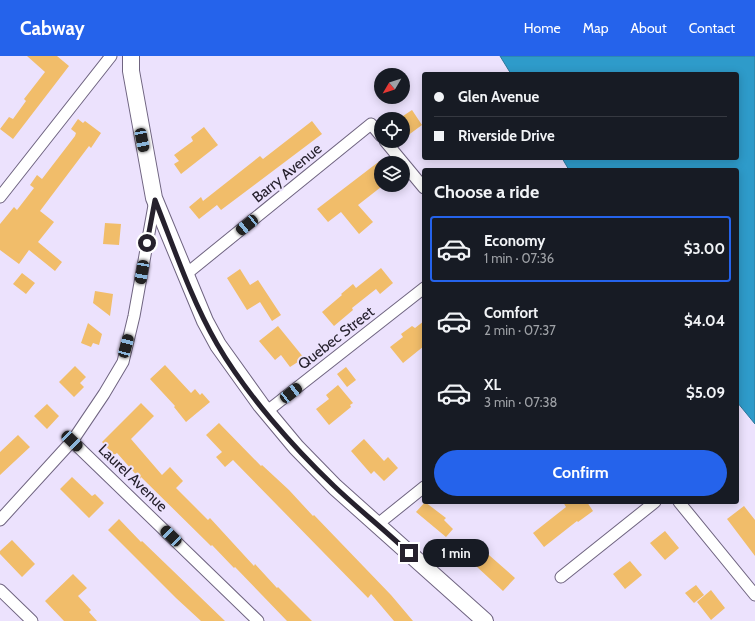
<!DOCTYPE html>
<meta charset="utf-8">
<style>
:root{--surface:#171b24;--page:#242831;--text:#f1f3f6;--muted:#9ea1a6;--line:#363941;--accent:#2563eb}
body{margin:0;font-family:Cabin,sans-serif;background:var(--page);color:var(--text);height:100vh;display:flex;flex-direction:column;font-size:15px;white-space:nowrap}
*{box-sizing:border-box;margin:0}
p{font-size:13px;color:var(--muted)}
.icon{flex:none;width:22px;height:22px;fill:none;stroke:currentColor;stroke-width:2;stroke-linecap:round;stroke-linejoin:round}
.map{position:relative;flex:1;overflow:hidden}
.side{position:absolute;left:422px;top:112px;width:317px;height:336px;display:flex;flex-direction:column;background:var(--surface);border-radius:4px;box-shadow:0 2px 10px #0003}
.side>*{flex:none}
.top-card{position:absolute;left:422px;top:16px;width:317px;height:88px;border-radius:4px;box-shadow:0 2px 10px #0003;display:grid;align-content:center;height:88px;padding:0 12px;background:var(--surface)}
.needle{width:26px;rotate:231deg}
.tools{position:absolute;left:374px;top:12px;display:grid;gap:8px}
.tools a{display:grid;place-items:center;width:36px;height:36px;border-radius:50%;background:var(--surface);box-shadow:0 2px 10px #0003;font-size:20px}
.end{position:absolute;width:18px;height:18px;margin:-9px;border:5px solid #26212d;background:#fff;box-shadow:0 0 0 2px #fff}
.from{border-radius:50%}
.bubble{position:absolute;height:28px;border-radius:14px;background:var(--surface);box-shadow:0 2px 10px #0003;font-size:13px;font-weight:700;line-height:28px;text-align:center}
.car{position:absolute;width:12px;height:24px;margin:-12px -6px;border-radius:5px;box-shadow:0 0 3px 1px #0007;background:linear-gradient(#222 24%,#8ab4d8 0 40%,#222 0 76%,#8ab4d8 0 86%,#222 0)}
.top-card b{display:flex;align-items:center;gap:14px;height:38px;font-size:15px}
.top-card b+b{border-top:1px solid var(--line)}
.top-card i{width:10px;height:10px;background:var(--text)}
ul{padding:0;list-style:none}
li{display:flex;align-items:center;gap:12px;height:66px;margin:0 8px 6px;padding:0 4px;border:2px solid transparent;border-radius:4px}
li div{flex:1}
li b{display:block;font-size:15px}
li em{font-style:normal;font-weight:700}
li.current{border-color:var(--accent)}
li>.icon{width:36px;height:36px;stroke-width:1.5}
h2{padding:0 12px;font-size:18px;line-height:48px}
.button{display:flex;gap:8px;margin-top:auto;padding:8px 12px}
.button a{flex:1;height:46px;border-radius:24px;background:var(--accent);color:#fff;font-size:16px;font-weight:700;line-height:46px;text-align:center}
header{display:flex;align-items:center;gap:24px;box-sizing:border-box;height:56px;padding:0 20px;background:var(--accent);color:#fff}
header strong{font-size:19px}
nav{display:flex;gap:22px;margin-inline-start:auto;font-size:14px}
.map>svg:first-child{display:block}
.water{fill:#2e9bca;stroke:#2c769b}
.building{fill:#f1bd6a}
.lines{fill:none;stroke-linecap:round;stroke-linejoin:round}
.minor-casing{stroke:#6f6480;stroke-width:13}
.secondary-casing{stroke:#6f6480;stroke-width:18}
.minor{stroke:#fff;stroke-width:11}
.secondary{stroke:#fff;stroke-width:16}
.route{stroke:#26212d;stroke-width:5}
.labels{text-anchor:middle;dominant-baseline:central;stroke-width:4;stroke-linejoin:round;paint-order:stroke}
.street-label{font-size:15px;fill:#26212d;stroke:#ece2fd}
</style>
<header>
<strong>Cabway</strong>
<nav><a>Home</a><a>Map</a><a>About</a><a>Contact</a></nav>
</header>
<div class="map">
<svg width="755" height="565" viewBox="0 0 755 565">
<rect width="100%" height="100%" fill="#ece2fd"/>
<path class="water" d="M500,0H755V368L737,346V114H569L562,102H737V18H511Z"/>
<path class="building" d="M27,0H57L69,10L13,83L0,73L9,61L13,63L26,45L24,43L45,16Z
M412,54L422,69L403,83V63L400,62Z
M78,63L83,67L85,65L101,77L91,92L89,90L40,155L54,166L38,186L62,206L55,215L29,194L19,208L0,194V168L14,151L17,154L34,132L30,129L37,119L42,123L75,80L76,77L71,73Z
M312,65L322,78L221,154L217,149L199,163L189,151L201,141L203,145L260,100L263,103Z
M204,71L218,89L181,118L174,108L179,105L174,99L193,85L191,81Z
M381,104V131L358,149L373,166L359,178L341,156L328,166L317,153Z
M105,167L121,168L119,189L103,188Z
M381,212L393,227L380,238L376,233L352,252L353,254L334,270L322,256L342,239L341,238L353,228L356,232Z
M240,213L250,229L258,224L281,259L272,265L260,246L247,254L227,222Z
M22,217L35,227L26,238L13,228Z
M95,235L113,238L110,260L93,247Z
M424,265V290L403,307L390,291L403,281L401,278L412,270L415,272Z
M88,267L102,278L99,289L93,287L91,291L81,287Z
M278,270L304,302L290,311L281,299L275,304L259,285Z
M165,309L191,337L195,333L200,339L202,337L210,346L186,366L174,351L175,350L150,323Z
M75,310L86,321L80,327L84,331L74,341L59,326Z
M346,311L356,324L347,331L337,318Z
M338,329L353,347L350,349L351,351L329,369L316,353L329,343L326,339Z
M141,347L154,360L131,383L162,419L170,411L183,425L176,432L208,464L210,462L254,510L255,508L277,532L278,531L312,565H287L235,511L234,512L212,489L211,490L141,421L140,423L117,397L114,399L102,386Z
M47,348L59,360L47,373L34,360Z
M219,367L261,410L262,409L289,434L313,460L314,459L391,539L413,565H394L371,538L368,542L233,404L225,411L216,401L222,396L206,379Z
M18,379L30,391L0,419V396Z
M364,383L384,405L388,401L398,412L384,425L374,415L371,418L351,395Z
M72,421L92,440L95,438L104,447L89,462L60,433Z
M425,446L446,462L444,464L453,473L446,481L416,456Z
M563,446H587L593,455L578,466L577,465L544,491L533,477L566,451Z
M744,450L755,464V500L727,463Z
M119,463L141,486L142,485L225,565H201L176,542L108,474Z
M665,475L679,492L665,504L650,487Z
M12,484L35,508L22,521L0,498V495Z
M473,485L515,522L503,535L462,497Z
M630,505L642,519L625,533L613,518Z
M73,518L87,532L78,540L91,554L89,556L97,565H64L45,545Z
M696,529L704,539L694,547L685,537Z
M711,534L725,552L711,564L697,546Z"/>
<g class="lines">
<defs>
<path id="minor" d="M385,85L424,132
M0,141L111,0
M185,219L371,68L381,80
M266,356L424,232
M72,385L258,565
M679,446L755,539
M0,464L73,384L104,338L123,306L134,260L155,144
M378,468L424,431
M561,521L655,446
M0,534L32,565"/>
<path id="secondary" d="M131,0V15L154,142L205,265L218,289L261,349L296,391L335,431L485,565"/>
</defs>
<use href="#minor" class="minor-casing"/>
<use href="#secondary" class="secondary-casing"/>
<use href="#minor" class="minor"/>
<use href="#secondary" class="secondary"/>
</g>
<g class="lines">
<path class="route" d="M147,187L155,144C174,192 191,243 217,288C246,338 293,391 334,430C358,453 385,474 409,497"/>
</g>
<g class="labels">
<g class="street-label">
<text transform="translate(287 117) rotate(-39)">Barry Avenue</text>
<text transform="translate(336 282) rotate(-38)">Quebec Street</text>
<text transform="translate(133 422) rotate(44)">Laurel Avenue</text>
</g>
</g>
</svg>
<div class="tools">
<a><svg class="needle" viewBox="-14 -14 28 28"><path d="M0-13l5 13h-10z" fill="#e53935"/><path d="M0 13l5-13h-10z" fill="#9ea1a6"/></svg></a>
<a><svg class="icon" aria-label="locate" viewBox="0 0 24 24"><circle cx="12" cy="12" r="6"/><path d="M12 2v4M12 18v4M2 12h4M18 12h4"/></svg></a>
<a><svg class="icon" aria-label="layers" viewBox="0 0 24 24"><path d="M12 4l9 5-9 5-9-5zM3 14l9 5 9-5"/></svg></a>
</div>
<i class="end from" style="left:147px;top:187px"></i>
<i class="end" style="left:409px;top:497px"></i>
<div class="bubble" style="left:423px;top:483px;width:66px">1 min</div>
<i class="car" style="left:142px;top:84px;rotate:169deg"></i>
<i class="car" style="left:247px;top:169px;rotate:231deg"></i>
<i class="car" style="left:142px;top:216px;rotate:190deg"></i>
<i class="car" style="left:126px;top:290px;rotate:15deg"></i>
<i class="car" style="left:291px;top:337px;rotate:52deg"></i>
<i class="car" style="left:72px;top:385px;rotate:134deg"></i>
<i class="car" style="left:171px;top:480px;rotate:314deg"></i>
<div class="top-card">
<b><i class="from"></i>Glen Avenue</b>
<b><i></i>Riverside Drive</b>
</div>
<section class="side">
<h2>Choose a ride</h2>
<ul>
<li class="current"><svg class="icon" aria-label="car" viewBox="0 0 24 24"><path d="M5 17H2v-5l4-1 3-4h7l3 4 3 1v5h-3M9 17h6M6 11h13"/><circle cx="7" cy="17" r="2"/><circle cx="17" cy="17" r="2"/></svg><div><b>Economy</b><p>1 min · 07:36</p></div><em>$3.00</em></li>
<li><svg class="icon" aria-label="car" viewBox="0 0 24 24"><path d="M5 17H2v-5l4-1 3-4h7l3 4 3 1v5h-3M9 17h6M6 11h13"/><circle cx="7" cy="17" r="2"/><circle cx="17" cy="17" r="2"/></svg><div><b>Comfort</b><p>2 min · 07:37</p></div><em>$4.04</em></li>
<li><svg class="icon" aria-label="car" viewBox="0 0 24 24"><path d="M5 17H2v-5l4-1 3-4h7l3 4 3 1v5h-3M9 17h6M6 11h13"/><circle cx="7" cy="17" r="2"/><circle cx="17" cy="17" r="2"/></svg><div><b>XL</b><p>3 min · 07:38</p></div><em>$5.09</em></li>
</ul>
<div class="button"><a>Confirm</a></div>
</section>
</div>
